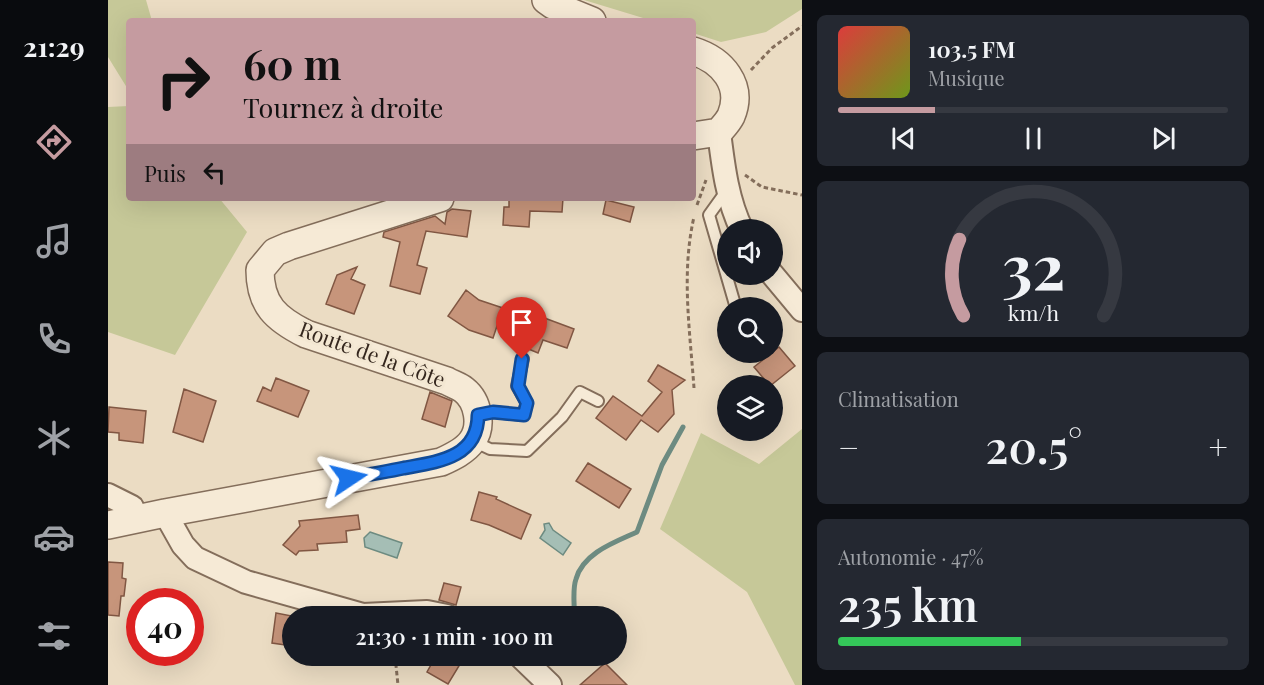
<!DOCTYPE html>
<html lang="fr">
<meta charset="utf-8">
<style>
:root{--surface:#171b24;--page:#242831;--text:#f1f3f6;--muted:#9ea1a6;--line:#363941;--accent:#c59ba0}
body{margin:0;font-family:"Playfair Display",serif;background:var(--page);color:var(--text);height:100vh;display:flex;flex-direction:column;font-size:22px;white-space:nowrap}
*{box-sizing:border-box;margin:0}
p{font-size:20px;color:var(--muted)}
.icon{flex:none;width:33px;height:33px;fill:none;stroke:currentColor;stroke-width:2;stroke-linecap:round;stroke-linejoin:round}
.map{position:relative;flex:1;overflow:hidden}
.details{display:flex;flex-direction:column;gap:15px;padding:15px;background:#0d0f14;width:462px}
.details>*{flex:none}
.guide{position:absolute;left:18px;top:18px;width:570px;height:183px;border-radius:6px;box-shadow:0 6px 24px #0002;background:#c59ba0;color:#111;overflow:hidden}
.fabs{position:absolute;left:609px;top:219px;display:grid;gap:12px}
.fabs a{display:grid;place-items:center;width:66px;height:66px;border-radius:50%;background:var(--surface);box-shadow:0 6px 24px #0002;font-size:30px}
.speed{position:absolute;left:18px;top:588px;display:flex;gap:12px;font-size:30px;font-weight:700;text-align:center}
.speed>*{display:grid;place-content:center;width:78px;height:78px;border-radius:50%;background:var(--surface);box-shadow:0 6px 24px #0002;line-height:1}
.speed .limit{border:9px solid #d22;background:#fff;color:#111}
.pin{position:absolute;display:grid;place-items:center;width:51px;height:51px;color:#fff;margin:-62px -26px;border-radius:50% 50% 50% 0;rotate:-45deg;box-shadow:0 0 6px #0007}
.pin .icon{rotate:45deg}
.me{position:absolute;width:66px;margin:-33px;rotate:80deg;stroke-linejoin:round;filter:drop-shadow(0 0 4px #0008)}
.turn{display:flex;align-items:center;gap:21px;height:126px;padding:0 18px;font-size:27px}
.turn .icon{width:78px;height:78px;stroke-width:2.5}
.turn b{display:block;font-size:42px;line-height:51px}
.then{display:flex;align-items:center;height:57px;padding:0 18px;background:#0003;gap:12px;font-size:22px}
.big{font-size:45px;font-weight:600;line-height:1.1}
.details .card{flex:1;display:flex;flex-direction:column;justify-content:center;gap:9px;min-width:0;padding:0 21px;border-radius:9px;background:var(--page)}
.details .dial{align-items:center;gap:0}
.dial svg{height:156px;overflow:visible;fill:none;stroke:var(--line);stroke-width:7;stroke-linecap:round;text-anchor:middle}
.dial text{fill:var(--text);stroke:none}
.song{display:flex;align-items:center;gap:18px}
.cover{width:72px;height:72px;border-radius:9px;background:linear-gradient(135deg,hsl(0 70% 55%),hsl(80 70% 35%))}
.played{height:6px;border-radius:3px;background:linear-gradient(90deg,var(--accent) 25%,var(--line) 25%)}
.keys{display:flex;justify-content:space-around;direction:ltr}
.heat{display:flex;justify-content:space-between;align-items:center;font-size:33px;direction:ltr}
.charge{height:9px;border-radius:4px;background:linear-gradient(90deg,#34c759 47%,var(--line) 0)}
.trip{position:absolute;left:174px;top:606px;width:345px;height:60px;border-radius:30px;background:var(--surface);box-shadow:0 6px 24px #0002;font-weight:600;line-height:60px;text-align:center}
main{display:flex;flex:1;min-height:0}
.menu{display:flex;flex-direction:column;width:108px;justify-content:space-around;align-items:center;background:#090b0e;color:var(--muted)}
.menu .icon{width:42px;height:42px}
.menu .selected{color:var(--accent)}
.menu b{font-size:27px;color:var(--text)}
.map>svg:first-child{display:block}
.green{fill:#c6c898}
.water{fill:#a5beb5;stroke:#6d8b81;stroke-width:1.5}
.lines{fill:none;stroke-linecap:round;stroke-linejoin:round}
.stream{stroke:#6d8b81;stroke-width:5}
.building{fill:#c7957b;stroke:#815743;stroke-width:1.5}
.service-casing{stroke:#846e5b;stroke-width:14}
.minor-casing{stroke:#846e5b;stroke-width:26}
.tertiary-casing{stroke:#846e5b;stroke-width:30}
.path{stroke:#846e5b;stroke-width:3;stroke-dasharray:4.5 3;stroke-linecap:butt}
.service{stroke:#f6ead6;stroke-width:10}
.minor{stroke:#f6ead6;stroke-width:22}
.tertiary{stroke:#f6ead6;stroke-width:27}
.route-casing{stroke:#114b97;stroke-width:15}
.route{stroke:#1a73e8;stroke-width:10}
.labels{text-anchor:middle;stroke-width:6;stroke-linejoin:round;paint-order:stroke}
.street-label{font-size:21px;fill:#35271e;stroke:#f3e7d2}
</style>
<main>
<nav class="menu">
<b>21:29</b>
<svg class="icon selected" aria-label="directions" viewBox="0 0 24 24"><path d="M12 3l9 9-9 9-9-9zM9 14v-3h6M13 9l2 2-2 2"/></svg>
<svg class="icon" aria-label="music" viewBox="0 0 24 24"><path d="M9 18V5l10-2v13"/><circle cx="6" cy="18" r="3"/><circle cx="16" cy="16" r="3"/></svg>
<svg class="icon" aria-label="phone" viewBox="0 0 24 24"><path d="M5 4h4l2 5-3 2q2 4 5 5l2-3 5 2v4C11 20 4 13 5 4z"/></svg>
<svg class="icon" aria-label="climate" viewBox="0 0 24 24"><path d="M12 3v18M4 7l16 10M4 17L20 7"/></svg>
<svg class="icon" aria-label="car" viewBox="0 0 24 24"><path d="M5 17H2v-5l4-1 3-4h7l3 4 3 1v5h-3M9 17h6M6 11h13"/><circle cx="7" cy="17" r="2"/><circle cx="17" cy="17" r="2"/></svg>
<svg class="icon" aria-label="filters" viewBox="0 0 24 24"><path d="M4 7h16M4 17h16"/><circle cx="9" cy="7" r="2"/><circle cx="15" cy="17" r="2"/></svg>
</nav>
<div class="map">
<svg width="694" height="685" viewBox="0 0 694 685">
<rect width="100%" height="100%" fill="#ebdcc3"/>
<path class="green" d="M 0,0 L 38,0 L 44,21 L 21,21 L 21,91 L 0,57 Z
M 476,0 L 694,0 L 694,9 L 658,32 L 613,42 L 585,33 L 585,21 L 545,21 Z
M 21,106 L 21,198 L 111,198 L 139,232 L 67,355 L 0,332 L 0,107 Z
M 694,429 L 694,685 L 687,685 L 639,592 L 552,529 L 593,433 L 651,464 Z"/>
<path class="water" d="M 441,523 L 445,530 L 463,543 L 455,555 L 432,538 L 437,530 L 436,524 Z
M 262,532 L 294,543 L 289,558 L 257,547 L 256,538 Z"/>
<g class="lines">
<path class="stream" d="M 466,616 C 467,605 464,590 468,579 C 475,553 507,542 529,532 L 554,465 L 575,427
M 433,671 L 445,656"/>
</g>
<path class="building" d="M 401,198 L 455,198 L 454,212 L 422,211 L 421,227 L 395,225 L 396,207 L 401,207 Z
M 498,200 L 526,207 L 522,222 L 495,214 Z
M 344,209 L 363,211 L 359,237 L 318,231 L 309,265 L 319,268 L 312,294 L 282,286 L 292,242 L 275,237 L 276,232 L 327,216 L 337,224 L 339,212 Z
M 249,267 L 243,279 L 257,285 L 246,314 L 218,304 L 229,275 Z
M 358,290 L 371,300 L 395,308 L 385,338 L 361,330 L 340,316 Z
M 423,313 L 466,329 L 459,348 L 435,340 L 430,353 L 411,345 Z
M 671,347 L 687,366 L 662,386 L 646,367 Z
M 550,365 L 577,380 L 564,390 L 566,414 L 550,432 L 533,420 L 518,440 L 488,418 L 505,396 L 534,416 L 554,392 L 540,381 Z
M 168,378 L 201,391 L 190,417 L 149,401 L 155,387 L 163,391 Z
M 76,389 L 108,401 L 95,442 L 65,432 Z
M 322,392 L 344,401 L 337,427 L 314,419 Z
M 1,407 L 38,411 L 35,443 L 11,440 L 11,433 L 0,432 Z
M 480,463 L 523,489 L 511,508 L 468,481 Z
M 371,492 L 389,497 L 388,499 L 423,515 L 413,539 L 381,525 L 363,520 Z
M 250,515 L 252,529 L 238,531 L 239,542 L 209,544 L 210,550 L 191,551 L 188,555 L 175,545 L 192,526 L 191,521 Z
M 0,562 L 15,563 L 14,578 L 18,579 L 16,596 L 13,596 L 11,616 L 0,615 Z
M 336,583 L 353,587 L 348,605 L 331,600 Z
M 168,613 L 184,616 L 184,646 L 164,643 Z
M 328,656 L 357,656 L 340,684 L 319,672 Z
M 497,663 L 519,685 L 472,685 Z"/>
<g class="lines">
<g class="service-casing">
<path id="service" d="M 619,190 L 601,215 L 628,308
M 371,415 L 385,412 L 415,415 L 419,403 L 409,386 L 415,359
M 365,441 L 382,449 L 419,451 L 454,417 L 472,392 L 490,401"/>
</g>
<g class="minor-casing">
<path id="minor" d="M 611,132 C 615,164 619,200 634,230
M 664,274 L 694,310
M 0,495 L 24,507 L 29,519
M 57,513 L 75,545 L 87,558 L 138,582 L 255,615 L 319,612 L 339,616
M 412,656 L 442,685"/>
</g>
<g class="tertiary-casing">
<path id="tertiary" d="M 438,0 L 445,5 L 484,21
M 585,51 C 614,60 636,85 623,116 C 620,122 615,127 611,132 L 585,136
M 0,525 L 57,513 L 333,462 C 344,457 357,451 364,441 C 375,426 370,401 356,390 C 351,386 344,384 339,381 L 198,334 C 168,319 152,305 152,270 L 167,252 L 181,246 L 332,198"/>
</g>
<path class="path" d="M 643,70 L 664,48 L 694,26
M 637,175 L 654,187 L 694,195
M 589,205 L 598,180
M 586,388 C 582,331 573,273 586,217
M 287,656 L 290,685"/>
<use href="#service" class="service"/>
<use href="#minor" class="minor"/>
<use href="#tertiary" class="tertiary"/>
</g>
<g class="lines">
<g class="route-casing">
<path id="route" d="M 241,478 C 259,475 277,472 296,468 C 329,462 370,458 370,415 L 385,412 L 416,415 L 419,403 L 410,386 L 414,359"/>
</g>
<use href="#route" class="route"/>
</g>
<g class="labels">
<g class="street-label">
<text transform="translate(264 355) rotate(20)" y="7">Route de la Côte</text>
</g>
</g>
</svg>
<div class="fabs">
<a><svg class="icon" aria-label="sound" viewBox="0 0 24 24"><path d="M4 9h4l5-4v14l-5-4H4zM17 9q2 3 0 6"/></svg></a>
<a><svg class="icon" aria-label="search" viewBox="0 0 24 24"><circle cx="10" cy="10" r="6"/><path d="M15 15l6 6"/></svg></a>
<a><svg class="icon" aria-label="layers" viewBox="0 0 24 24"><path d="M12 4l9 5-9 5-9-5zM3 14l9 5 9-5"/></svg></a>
</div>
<div class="speed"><div class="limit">40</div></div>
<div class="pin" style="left:414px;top:359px;background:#d93025"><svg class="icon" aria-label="arrive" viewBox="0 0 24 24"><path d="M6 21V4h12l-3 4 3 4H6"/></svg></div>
<svg class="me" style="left:241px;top:478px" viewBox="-20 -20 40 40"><path d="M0-17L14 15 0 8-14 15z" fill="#1a73e8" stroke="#fff" stroke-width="4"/></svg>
<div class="trip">21:30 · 1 min · 100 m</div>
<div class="guide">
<div class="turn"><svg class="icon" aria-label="right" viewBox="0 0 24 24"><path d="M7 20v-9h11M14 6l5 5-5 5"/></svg><div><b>60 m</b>Tournez à droite</div></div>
<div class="then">Puis<svg class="icon" aria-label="left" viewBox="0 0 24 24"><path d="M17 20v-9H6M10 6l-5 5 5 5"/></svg></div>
</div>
</div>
<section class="details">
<div class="card">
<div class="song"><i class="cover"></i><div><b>103.5 FM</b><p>Musique</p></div></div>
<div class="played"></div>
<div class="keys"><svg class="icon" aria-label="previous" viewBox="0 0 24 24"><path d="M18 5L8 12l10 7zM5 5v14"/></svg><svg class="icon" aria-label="pause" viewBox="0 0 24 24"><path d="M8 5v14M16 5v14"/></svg><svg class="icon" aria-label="next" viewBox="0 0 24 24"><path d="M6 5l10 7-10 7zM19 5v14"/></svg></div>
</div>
<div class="card dial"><svg viewBox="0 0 100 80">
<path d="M14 69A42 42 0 1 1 86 69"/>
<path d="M14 69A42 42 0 0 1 12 30" stroke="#c59ba0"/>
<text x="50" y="56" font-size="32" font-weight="700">32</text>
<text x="50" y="72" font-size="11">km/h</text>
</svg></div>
<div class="card"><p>Climatisation</p>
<div class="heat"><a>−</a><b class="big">20.5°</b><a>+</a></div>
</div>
<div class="card"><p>Autonomie · 47%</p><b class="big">235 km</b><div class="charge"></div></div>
</section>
</main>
